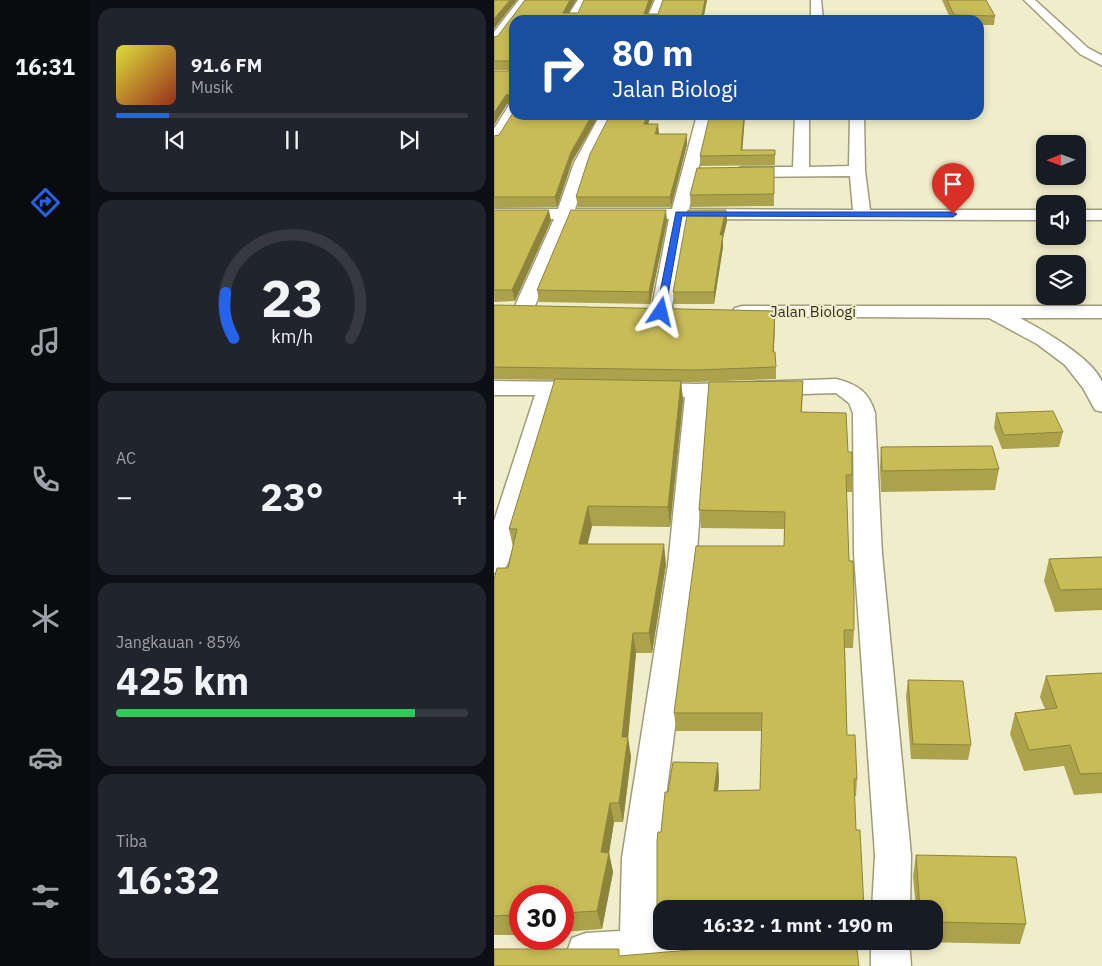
<!DOCTYPE html>
<html lang="id">
<meta charset="utf-8">
<style>
:root{--surface:#171b24;--page:#20242c;--text:#f1f3f6;--muted:#9ea1a6;--line:#363941;--accent:#2563eb}
body{margin:0;font-family:"IBM Plex Sans",sans-serif;background:var(--page);color:var(--text);height:100vh;display:flex;flex-direction:column;font-size:19px;white-space:nowrap}
*{box-sizing:border-box;margin:0}
p{font-size:16px;color:var(--muted)}
.icon{flex:none;width:28px;height:28px;fill:none;stroke:currentColor;stroke-width:2;stroke-linecap:round;stroke-linejoin:round}
.map{position:relative;flex:1;overflow:hidden}
.details{display:flex;flex-direction:column;gap:8px;padding:8px;background:#0d0f14;width:404px}
.details>*{flex:none}
.top-card{position:absolute;left:15px;top:15px;width:475px;height:105px;border-radius:15px;box-shadow:0 2px 8px #0003;background:#1a4fa0;color:#fff;overflow:hidden}
.needle{width:32px;rotate:269deg}
.fabs{position:absolute;left:542px;top:135px;display:grid;gap:10px}
.fabs a{display:grid;place-items:center;width:50px;height:50px;border-radius:10px;background:var(--surface);box-shadow:0 2px 8px #0003;font-size:25px}
.speed{position:absolute;left:15px;top:885px;display:flex;gap:10px;font-size:25px;font-weight:700;text-align:center}
.speed>*{display:grid;place-content:center;width:65px;height:65px;border-radius:50%;background:var(--surface);box-shadow:0 2px 8px #0003;line-height:1}
.speed .limit{border:8px solid #d22;background:#fff;color:#111}
.pin{position:absolute;display:grid;place-items:center;width:42px;height:42px;color:#fff;margin:-51px -21px;border-radius:50% 50% 50% 0;rotate:-45deg;box-shadow:0 0 5px #0007}
.pin .icon{rotate:45deg}
.me{position:absolute;width:55px;margin:-28px;rotate:10deg;stroke-linejoin:round;filter:drop-shadow(0 0 4px #0008)}
.turn{display:flex;align-items:center;gap:18px;height:105px;padding:0 20px;font-size:22px}
.turn .icon{width:65px;height:65px;stroke-width:2.5}
.turn b{display:block;font-size:35px;line-height:42px}
.big{font-size:38px;font-weight:700;line-height:1.1}
.details .card{flex:1;display:flex;flex-direction:column;justify-content:center;gap:8px;min-width:0;padding:0 18px;border-radius:15px;background:var(--page)}
.details .dial{align-items:center;gap:0}
.dial svg{height:130px;overflow:visible;fill:none;stroke:var(--line);stroke-width:7;stroke-linecap:round;text-anchor:middle}
.dial text{fill:var(--text);stroke:none}
.song{display:flex;align-items:center;gap:15px}
.cover{width:60px;height:60px;border-radius:8px;background:linear-gradient(135deg,hsl(60 70% 55%),hsl(10 70% 35%))}
.played{height:5px;border-radius:2px;background:linear-gradient(90deg,var(--accent) 15%,var(--line) 15%)}
.keys{display:flex;justify-content:space-around;direction:ltr}
.heat{display:flex;justify-content:space-between;align-items:center;font-size:28px;direction:ltr}
.charge{height:8px;border-radius:4px;background:linear-gradient(90deg,#34c759 85%,var(--line) 0)}
.trip{position:absolute;left:159px;top:900px;width:290px;height:50px;border-radius:15px;background:var(--surface);box-shadow:0 2px 8px #0003;font-weight:700;line-height:50px;text-align:center}
main{display:flex;flex:1;min-height:0}
.tabs{display:flex;flex-direction:column;width:90px;justify-content:space-around;align-items:center;background:#090b0e;color:var(--muted)}
.tabs .icon{width:35px;height:35px}
.tabs .active{color:var(--accent)}
.tabs b{font-size:22px;color:var(--text)}
.map>svg:first-child{display:block}
.lines{fill:none;stroke-linecap:round;stroke-linejoin:round}
.minor-casing{stroke:#9f9c7b;stroke-width:3}
.minor{fill:#fff;fill-rule:evenodd}
.wall{fill:#aca24b}
.shaded-wall{fill:#8c843d}
.building{fill:#c8bc57;stroke:#8c843d}
.route{fill:#2563eb;stroke:#184099}
.labels{text-anchor:middle;stroke-width:4;stroke-linejoin:round;paint-order:stroke}
.far-street-label{font-size:15px;fill:#333224;stroke:#f0edca}
</style>
<main>
<nav class="tabs">
<b>16:31</b>
<svg class="icon active" aria-label="directions" viewBox="0 0 24 24"><path d="M12 3l9 9-9 9-9-9zM9 14v-3h6M13 9l2 2-2 2"/></svg>
<svg class="icon" aria-label="music" viewBox="0 0 24 24"><path d="M9 18V5l10-2v13"/><circle cx="6" cy="18" r="3"/><circle cx="16" cy="16" r="3"/></svg>
<svg class="icon" aria-label="phone" viewBox="0 0 24 24"><path d="M5 4h4l2 5-3 2q2 4 5 5l2-3 5 2v4C11 20 4 13 5 4z"/></svg>
<svg class="icon" aria-label="climate" viewBox="0 0 24 24"><path d="M12 3v18M4 7l16 10M4 17L20 7"/></svg>
<svg class="icon" aria-label="car" viewBox="0 0 24 24"><path d="M5 17H2v-5l4-1 3-4h7l3 4 3 1v5h-3M9 17h6M6 11h13"/><circle cx="7" cy="17" r="2"/><circle cx="17" cy="17" r="2"/></svg>
<svg class="icon" aria-label="filters" viewBox="0 0 24 24"><path d="M4 7h16M4 17h16"/><circle cx="9" cy="7" r="2"/><circle cx="15" cy="17" r="2"/></svg>
</nav>
<section class="details">
<div class="card">
<div class="song"><i class="cover"></i><div><b>91.6 FM</b><p>Musik</p></div></div>
<div class="played"></div>
<div class="keys"><svg class="icon" aria-label="previous" viewBox="0 0 24 24"><path d="M18 5L8 12l10 7zM5 5v14"/></svg><svg class="icon" aria-label="pause" viewBox="0 0 24 24"><path d="M8 5v14M16 5v14"/></svg><svg class="icon" aria-label="next" viewBox="0 0 24 24"><path d="M6 5l10 7-10 7zM19 5v14"/></svg></div>
</div>
<div class="card dial"><svg viewBox="0 0 100 80">
<path d="M14 69A42 42 0 1 1 86 69"/>
<path d="M14 69A42 42 0 0 1 9 41" stroke="#2563eb"/>
<text x="50" y="56" font-size="32" font-weight="700">23</text>
<text x="50" y="72" font-size="11">km/h</text>
</svg></div>
<div class="card"><p>AC</p>
<div class="heat"><a>−</a><b class="big">23°</b><a>+</a></div>
</div>
<div class="card"><p>Jangkauan · 85%</p><b class="big">425 km</b><div class="charge"></div></div>
<div class="card"><p>Tiba</p><b class="big">16:32</b></div>
</section>
<div class="map">
<svg width="609" height="966" viewBox="0 0 609 966">
<rect width="100%" height="100%" fill="#f0edca"/>
<g class="lines">
<g class="minor-casing">
<path id="minor" d="M 25,0 L 36,0 L 4,43 L 0,44 L 0,32 Z
M 84,0 L 94,0 L 83,20 L 71,20 Z
M 161,0 L 171,0 L 164,20 L 152,20 Z
M 317,0 L 327,0 L 329,20 L 317,20 Z
M 530,0 L 541,0 L 594,48 L 609,56 L 609,66 L 586,54 Z
M 20,104 L 20,115 L 23,115 L 5,144 L 0,145 L 0,129 L 15,105 Z
M 106,115 L 120,115 L 96,163 L 81,209 L 178,209 L 203,115 L 217,115 L 195,209 L 359,210 L 356,176 L 247,177 L 239,172 L 247,167 L 299,167 L 301,115 L 315,115 L 315,167 L 355,166 L 356,115 L 370,115 L 371,171 L 376,210 L 551,210 L 551,220 L 193,219 L 177,312 L 174,316 L 167,318 L 160,316 L 157,312 L 175,219 L 77,219 L 40,308 L 37,312 L 23,312 L 20,308 L 60,219 L 0,219 L 0,209 L 64,209 L 80,163 Z
M 584,210 L 609,210 L 609,220 L 584,220 Z
M 248,306 L 609,306 L 609,318 L 526,318 C 547,329 603,360 609,385 C 609,393 609,403 609,412 L 601,410 L 589,388 L 571,365 L 543,344 L 495,318 L 241,316 L 238,312 L 241,308 Z
M 342,379 C 363,384 375,392 381,413 L 388,554 L 417,855 L 416,909 L 378,909 L 381,855 L 360,554 L 359,413 L 355,403 L 342,393 L 214,397 L 202,565 L 164,858 L 164,928 L 168,928 L 168,941 L 298,941 L 293,955 L 279,960 L 182,966 L 78,966 L 73,952 L 78,938 L 92,933 L 126,931 L 128,858 L 174,565 L 191,397 L 146,395 L 143,390 L 146,385 L 154,383 L 203,384 Z
M 0,381 L 91,382 L 99,384 L 102,389 L 99,394 L 63,395 L 14,563 L 10,570 L 0,573 L 0,521 L 41,395 L 0,395 Z
M 377,941 L 415,941 L 417,966 L 377,966 Z"/>
</g>
<use href="#minor" class="minor"/>
</g>
<path class="wall" d="M 31,0 L 82,0 L 74,13 L 84,13 L 159,0 L 154,14 L 164,14 L 169,0 L 213,0 L 209,20 L 20,20 L 20,103 L 13,104 L 0,125 L 0,71 L 20,71 L 20,70 L 0,70 L 0,37 L 4,36 Z
M 448,0 L 492,0 L 501,16 L 500,25 L 485,25 L 485,20 L 457,20 Z
M 157,115 L 154,124 L 164,134 L 193,144 L 177,207 L 84,207 L 82,197 Z
M 218,115 L 251,115 L 248,150 L 281,150 L 281,165 L 206,166 L 206,156 Z
M 0,136 L 78,162 L 63,207 L 0,208 Z
M 280,179 L 280,206 L 197,207 L 196,195 Z
M 0,210 L 57,221 L 21,301 L 0,302 Z
M 232,210 L 233,221 L 229,238 L 229,247 L 220,304 L 180,304 L 179,292 Z
M 173,221 L 156,304 L 45,302 L 43,290 Z
M 0,305 L 281,311 L 280,352 L 282,367 L 282,379 L 203,382 L 187,382 L 189,400 L 176,527 L 98,526 L 93,544 L 172,564 L 158,653 L 142,653 L 134,738 L 137,757 L 129,822 L 120,822 L 115,853 L 119,872 L 108,929 L 69,932 L 69,896 L 26,896 L 26,935 L 0,935 L 0,579 L 14,568 L 19,547 L 15,529 L 61,380 L 0,379 Z
M 309,381 L 308,412 L 354,452 L 358,475 L 358,492 L 352,492 L 355,561 L 360,630 L 359,648 L 351,648 L 353,735 L 363,779 L 362,796 L 361,796 L 168,909 L 168,926 L 166,926 L 163,910 L 167,832 L 174,792 L 224,763 L 225,780 L 224,791 L 266,790 L 268,731 L 182,731 L 180,713 L 290,546 L 290,529 L 207,528 L 205,510 Z
M 502,413 L 569,432 L 565,447 L 508,449 L 500,428 Z
M 387,447 L 505,469 L 501,490 L 387,492 L 386,468 Z
M 609,557 L 609,610 L 561,612 L 550,581 L 555,559 Z
M 609,673 L 609,793 L 580,795 L 570,766 L 530,771 L 516,734 L 521,713 L 551,709 L 546,697 L 552,676 Z
M 414,680 L 477,745 L 474,760 L 417,759 L 412,696 Z
M 422,855 L 532,924 L 526,944 L 424,942 L 424,941 L 440,941 L 440,909 L 422,909 L 419,876 Z"/>
<path class="shaded-wall" d="M 16,0 L 23,0 L 0,29 L 0,19 Z
M 76,0 L 82,0 L 71,20 L 69,13 Z
M 155,0 L 159,0 L 151,20 L 150,14 Z
M 211,0 L 213,0 L 209,20 L 207,20 Z
M 20,93 L 20,103 L 13,104 L 0,125 L 0,113 L 12,95 Z
M 98,115 L 105,115 L 78,162 L 63,207 L 61,197 L 77,152 Z
M 153,115 L 157,115 L 151,133 L 150,124 Z
M 250,115 L 251,115 L 248,156 L 247,150 Z
M 164,124 L 165,133 L 162,143 L 161,134 Z
M 193,134 L 193,144 L 177,207 L 176,197 Z
M 55,210 L 57,221 L 21,301 L 18,290 Z
M 172,210 L 173,221 L 156,304 L 155,292 Z
M 232,210 L 233,221 L 229,238 L 229,247 L 220,304 L 220,292 L 226,235 Z
M 281,311 L 281,323 L 279,364 L 279,352 Z
M 187,381 L 189,400 L 176,527 L 174,507 Z
M 94,506 L 98,526 L 89,564 L 85,544 Z
M 170,544 L 172,564 L 158,653 L 155,633 Z
M 139,633 L 142,653 L 134,738 L 137,757 L 129,822 L 125,803 L 128,737 Z
M 224,763 L 225,780 L 222,808 L 220,791 Z
M 116,803 L 120,822 L 115,853 L 119,872 L 108,929 L 103,911 L 107,852 Z"/>
<path class="building" d="M 0,0 L 16,0 L 0,19 Z
M 31,0 L 76,0 L 69,13 L 84,13 L 90,0 L 155,0 L 150,14 L 164,14 L 169,0 L 211,0 L 207,20 L 20,20 L 20,101 L 20,93 L 12,95 L 0,113 L 0,71 L 20,71 L 20,61 L 0,61 L 0,37 L 4,36 Z
M 453,0 L 492,0 L 501,16 L 460,15 Z
M 20,111 L 20,115 L 98,115 L 77,152 L 61,197 L 0,197 L 0,136 L 5,135 Z
M 116,115 L 153,115 L 150,124 L 164,124 L 161,134 L 193,134 L 176,197 L 82,197 L 96,154 Z
M 218,115 L 250,115 L 247,150 L 281,150 L 281,155 L 206,156 L 215,118 L 218,118 Z
M 280,167 L 280,194 L 196,195 L 203,168 Z
M 0,210 L 55,210 L 18,290 L 0,290 Z
M 77,210 L 172,210 L 155,292 L 43,290 Z
M 194,210 L 232,210 L 226,235 L 229,235 L 220,292 L 179,292 Z
M 0,305 L 281,311 L 279,352 L 281,352 L 282,367 L 202,370 L 0,367 Z
M 61,379 L 187,381 L 174,507 L 94,506 L 85,544 L 170,544 L 155,633 L 139,633 L 128,737 L 134,737 L 125,803 L 116,803 L 107,852 L 115,853 L 103,911 L 69,913 L 69,896 L 26,896 L 26,918 L 21,918 L 19,915 L 0,916 L 0,579 L 3,568 L 14,568 L 23,529 L 15,529 Z
M 309,381 L 307,412 L 352,413 L 354,452 L 358,452 L 358,475 L 352,475 L 355,561 L 359,561 L 360,594 L 360,630 L 350,630 L 353,735 L 361,735 L 363,779 L 360,779 L 362,830 L 366,830 L 370,909 L 168,909 L 168,910 L 163,910 L 163,841 L 164,832 L 167,832 L 171,792 L 174,792 L 179,762 L 224,763 L 220,791 L 266,790 L 268,713 L 180,713 L 202,546 L 290,546 L 291,512 L 205,510 L 215,382 Z
M 559,411 L 569,432 L 510,435 L 502,413 Z
M 498,446 L 505,469 L 388,471 L 387,447 Z
M 609,557 L 609,589 L 566,590 L 555,559 Z
M 609,673 L 609,773 L 586,774 L 576,745 L 535,750 L 521,713 L 563,708 L 552,676 Z
M 414,680 L 469,681 L 477,745 L 419,744 Z
M 422,855 L 522,857 L 532,924 L 440,922 L 440,909 L 426,909 Z
M 285,941 L 362,941 L 365,966 L 0,966 L 0,949 L 125,949 L 125,956 L 278,943 Z"/>
<path class="route" d="M 182,212 L 459,212 L 463,214 L 459,217 L 188,216 L 171,312 L 167,315 L 162,312 Z"/>
<g class="labels">
<g class="far-street-label">
<text x="319" y="317">Jalan Biologi</text>
</g>
</g>
</svg>
<div class="fabs">
<a><svg class="needle" viewBox="-14 -14 28 28"><path d="M0-13l5 13h-10z" fill="#e53935"/><path d="M0 13l5-13h-10z" fill="#9ea1a6"/></svg></a>
<a><svg class="icon" aria-label="sound" viewBox="0 0 24 24"><path d="M4 9h4l5-4v14l-5-4H4zM17 9q2 3 0 6"/></svg></a>
<a><svg class="icon" aria-label="layers" viewBox="0 0 24 24"><path d="M12 4l9 5-9 5-9-5zM3 14l9 5 9-5"/></svg></a>
</div>
<div class="speed"><div class="limit">30</div></div>
<div class="pin" style="left:459px;top:214px;background:#d93025"><svg class="icon" aria-label="arrive" viewBox="0 0 24 24"><path d="M6 21V4h12l-3 4 3 4H6"/></svg></div>
<svg class="me" style="left:167px;top:312px" viewBox="-20 -20 40 40"><path d="M0-17L14 15 0 8-14 15z" fill="#2563eb" stroke="#fff" stroke-width="4"/></svg>
<div class="trip">16:32 · 1 mnt · 190 m</div>
<div class="top-card">
<div class="turn"><svg class="icon" aria-label="right" viewBox="0 0 24 24"><path d="M7 20v-9h11M14 6l5 5-5 5"/></svg><div><b>80 m</b>Jalan Biologi</div></div>
</div>
</div>
</main>
